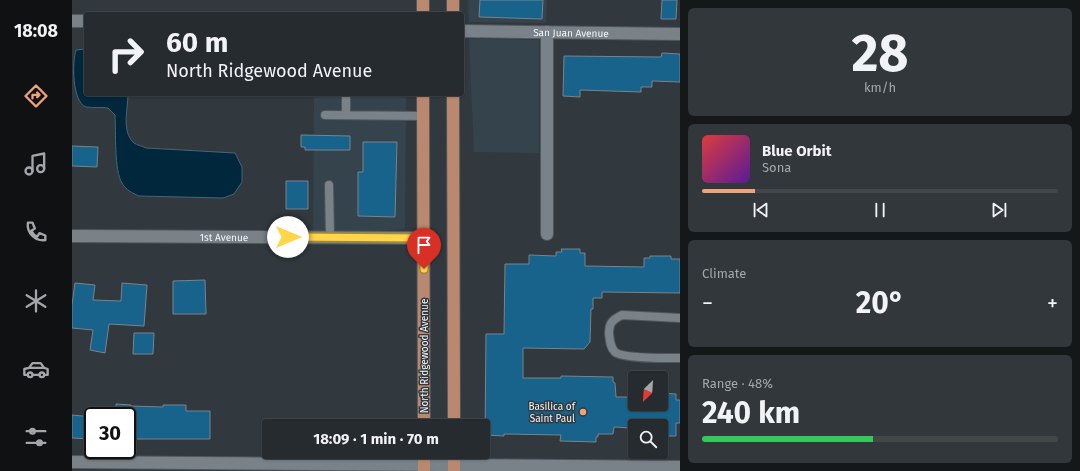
<!DOCTYPE html>
<meta charset="utf-8">
<style>
:root{--surface:#252b2e;--page:#31373a;--text:#f1f3f6;--muted:#a3a7aa;--line:#42474a;--accent:#f1a27b}
body{margin:0;font-family:"Fira Sans",sans-serif;background:var(--page);color:var(--text);height:100vh;display:flex;flex-direction:column;font-size:15px;white-space:nowrap}
*{box-sizing:border-box;margin:0}
p{font-size:13px;color:var(--muted)}
.icon{flex:none;width:22px;height:22px;fill:none;stroke:currentColor;stroke-width:2;stroke-linecap:round;stroke-linejoin:round}
.map{position:relative;flex:1;overflow:hidden}
.side{display:flex;flex-direction:column;gap:8px;padding:8px;background:#141819;width:400px}
.side>*{flex:none}
.hud{position:absolute;left:12px;top:12px;width:380px;height:84px;border-radius:4px;box-shadow:0 1px 3px #0004,0 0 0 1px var(--line);background:#252b2e;color:var(--text);overflow:hidden}
.needle{width:26px;rotate:205deg}
.fabs{position:absolute;left:556px;top:371px;display:grid;gap:8px}
.fabs a{display:grid;place-items:center;width:40px;height:40px;border-radius:4px;background:var(--surface);box-shadow:0 1px 3px #0004,0 0 0 1px var(--line);font-size:20px}
.speed{position:absolute;left:12px;top:407px;display:flex;gap:8px;font-size:20px;font-weight:700;text-align:center}
.speed>*{display:grid;place-content:center;width:52px;height:52px;border-radius:50%;background:var(--surface);box-shadow:0 1px 3px #0004,0 0 0 1px var(--line);line-height:1}
.speed .limit{border:2px solid #111;border-radius:6px;background:#fff;color:#111}
.pin{position:absolute;display:grid;place-items:center;width:34px;height:34px;color:#fff;margin:-41px -17px;border-radius:50% 50% 50% 0;rotate:-45deg;box-shadow:0 0 4px #0007}
.pin .icon{rotate:45deg}
.me{position:absolute;width:44px;margin:-22px;rotate:90deg;stroke-linejoin:round;filter:drop-shadow(0 0 3px #0008)}
.turn{display:flex;align-items:center;gap:14px;height:84px;padding:0 16px;font-size:18px}
.turn .icon{width:52px;height:52px;stroke-width:2.5}
.turn b{display:block;font-size:28px;line-height:34px}
.big{font-size:30px;font-weight:700;line-height:1.1}
.side .tile{flex:1;display:flex;flex-direction:column;justify-content:center;gap:6px;min-width:0;padding:0 14px;border-radius:6px;background:var(--page)}
.side .dial{align-items:center;gap:0}
.dial b{font-size:52px;line-height:1}
.song{display:flex;align-items:center;gap:12px}
.cover{width:48px;height:48px;border-radius:6px;background:linear-gradient(135deg,hsl(0 70% 55%),hsl(270 70% 35%))}
.played{height:4px;border-radius:2px;background:linear-gradient(90deg,var(--accent) 15%,var(--line) 15%)}
.keys{display:flex;justify-content:space-around;direction:ltr}
.heat{display:flex;justify-content:space-between;align-items:center;font-size:22px;direction:ltr}
.charge{height:6px;border-radius:3px;background:linear-gradient(90deg,#34c759 48%,var(--line) 0)}
.trip{position:absolute;left:190px;top:419px;width:228px;height:40px;border-radius:4px;background:var(--surface);box-shadow:0 1px 3px #0004,0 0 0 1px var(--line);font-weight:700;line-height:40px;text-align:center}
main{display:flex;flex:1;min-height:0}
.tab-bar{display:flex;flex-direction:column;width:72px;justify-content:space-around;align-items:center;background:#0f1112;color:var(--muted)}
.tab-bar .icon{width:28px;height:28px}
.tab-bar .active{color:var(--accent)}
.tab-bar b{font-size:18px;color:var(--text)}
.map>svg:first-child{display:block}
.built{fill:#35434d}
.water{fill:#00273c;stroke:#486574}
.building{fill:#17638c;stroke:#7a838a}
.lines{fill:none;stroke-linecap:round;stroke-linejoin:round}
.lane-casing{stroke:#51575c;stroke-width:10}
.street-casing{stroke:#51575c;stroke-width:14}
.primary-casing{stroke:#51575c;stroke-width:14}
.lane{stroke:#798288;stroke-width:8}
.street{stroke:#798288;stroke-width:12}
.primary{stroke:#ba876f;stroke-width:12}
.route-casing{stroke:#a68a30;stroke-width:10}
.route{stroke:#ffd54a;stroke-width:7}
.poi-dot{fill:#f1a27b;stroke:#31393e;stroke-width:1.5}
.labels{text-anchor:middle;stroke-width:3;stroke-linejoin:round;paint-order:stroke}
.street-label{font-size:10px;fill:#f0f5f8;stroke:#31393e}
.poi-label{font-size:10px;fill:#f0f5f8;stroke:#31393e;text-anchor:end}
</style>
<main>
<nav class="tab-bar">
<b>18:08</b>
<svg class="icon active" aria-label="directions" viewBox="0 0 24 24"><path d="M12 3l9 9-9 9-9-9zM9 14v-3h6M13 9l2 2-2 2"/></svg>
<svg class="icon" aria-label="music" viewBox="0 0 24 24"><path d="M9 18V5l10-2v13"/><circle cx="6" cy="18" r="3"/><circle cx="16" cy="16" r="3"/></svg>
<svg class="icon" aria-label="phone" viewBox="0 0 24 24"><path d="M5 4h4l2 5-3 2q2 4 5 5l2-3 5 2v4C11 20 4 13 5 4z"/></svg>
<svg class="icon" aria-label="climate" viewBox="0 0 24 24"><path d="M12 3v18M4 7l16 10M4 17L20 7"/></svg>
<svg class="icon" aria-label="car" viewBox="0 0 24 24"><path d="M5 17H2v-5l4-1 3-4h7l3 4 3 1v5h-3M9 17h6M6 11h13"/><circle cx="7" cy="17" r="2"/><circle cx="17" cy="17" r="2"/></svg>
<svg class="icon" aria-label="filters" viewBox="0 0 24 24"><path d="M4 7h16M4 17h16"/><circle cx="9" cy="7" r="2"/><circle cx="15" cy="17" r="2"/></svg>
</nav>
<div class="map">
<svg width="608" height="471" viewBox="0 0 608 471">
<rect width="100%" height="100%" fill="#31393e"/>
<path class="built" d="M 396,0 L 475,0 L 474,23 L 397,22 Z
M 397,39 L 467,40 L 467,153 L 402,152 Z
M 242,94 L 334,94 L 333,229 L 241,235 Z"/>
<path class="water" d="M 14,49 L 14,94 L 56,94 C 56,109 49,131 62,143 C 65,145 70,146 74,148 L 163,153 L 170,167 L 170,182 L 162,194 L 151,198 L 67,196 C 60,193 54,190 50,183 C 42,171 44,131 43,115 L 36,108 C 30,107 21,108 14,107 C 0,102 0,62 4,50 Z"/>
<path class="building" d="M 408,0 L 471,0 L 470,19 L 407,17 Z
M 590,0 L 605,0 L 604,19 L 589,19 Z
M 590,53 L 608,54 L 608,82 L 580,81 L 580,87 L 569,87 L 569,92 L 508,90 L 508,97 L 491,96 L 492,56 L 589,57 Z
M 229,135 L 278,136 L 278,150 L 233,150 L 233,147 L 229,147 Z
M 291,142 L 325,142 L 323,217 L 286,216 L 286,172 L 291,172 Z
M 0,146 L 26,147 L 25,167 L 0,166 Z
M 214,181 L 236,181 L 236,209 L 214,209 Z
M 489,249 L 508,249 L 508,253 L 513,253 L 513,266 L 572,267 L 572,258 L 578,258 L 578,256 L 599,256 L 599,259 L 608,259 L 608,293 L 530,292 L 530,298 L 521,298 L 521,309 L 519,309 L 518,342 L 512,349 L 451,348 L 451,378 L 489,378 L 489,376 L 541,377 L 541,382 L 543,383 L 544,397 L 563,397 L 563,404 L 589,404 L 589,393 L 604,394 L 604,400 L 608,400 L 608,423 L 604,423 L 604,436 L 589,436 L 589,426 L 558,426 L 558,428 L 542,427 L 541,434 L 526,434 L 526,437 L 524,437 L 524,442 L 488,441 L 489,435 L 432,434 L 432,436 L 413,435 L 414,334 L 432,334 L 433,264 L 457,264 L 457,255 L 484,256 L 484,252 L 490,252 Z
M 133,280 L 134,314 L 101,314 L 101,281 Z
M 3,283 L 23,285 L 21,300 L 49,301 L 50,283 L 75,285 L 72,326 L 37,324 L 33,353 L 18,350 L 21,330 L 0,328 L 0,305 Z
M 62,333 L 82,333 L 81,354 L 61,354 Z
M 44,404 L 59,405 L 59,406 L 91,407 L 91,405 L 114,405 L 114,411 L 138,411 L 138,439 L 55,439 L 55,416 L 44,416 Z
M 0,415 L 21,417 L 21,439 L 0,438 Z"/>
<g class="lines">
<g class="lane-casing">
<path id="lane" d="M 274,94 L 274,115
M 253,115 L 351,116
M 257,185 L 258,237
M 608,318 L 550,315 C 540,320 537,323 537,334 C 538,341 538,347 543,352 C 551,359 596,358 608,358"/>
</g>
<g class="street-casing">
<g id="street">
<path d="M 0,21 L 14,21"/>
<path id="s1" d="M 390,31 L 608,34"/>
<path d="M 475,32 L 475,234"/>
<path id="s2" d="M 0,236 L 352,238"/>
<path d="M 0,462 L 608,467"/>
</g>
</g>
<g class="primary-casing">
<path id="primary" d="M 351,0 L 351,14
M 381,0 L 381,14
M 351,94 L 352,426
M 381,94 L 382,426
M 352,452 L 352,471
M 382,471 L 382,452"/>
</g>
<use href="#lane" class="lane"/>
<use href="#street" class="street"/>
<use href="#primary" class="primary"/>
</g>
<g class="lines">
<g class="route-casing">
<path id="route" d="M 216,237 L 352,238 L 352,269"/>
</g>
<use href="#route" class="route"/>
</g>
<circle class="poi-dot" cx="511" cy="412" r="4"/>
<g class="labels">
<g class="street-label">
<text dy="4" stroke="none"><textPath href="#s1" startOffset="109">San Juan Avenue</textPath></text>
<text dy="4" stroke="none"><textPath href="#s2" startOffset="152">1st Avenue</textPath></text>
<text transform="translate(352 356) rotate(-90)" y="4">North Ridgewood Avenue</text>
</g>
<g class="poi-label">
<text x="503" y="410">Basilica of<tspan x="503" dy="12">Saint Paul</tspan></text>
</g>
</g>
</svg>
<div class="fabs">
<a><svg class="needle" viewBox="-14 -14 28 28"><path d="M0-13l5 13h-10z" fill="#e53935"/><path d="M0 13l5-13h-10z" fill="#a3a7aa"/></svg></a>
<a><svg class="icon" aria-label="search" viewBox="0 0 24 24"><circle cx="10" cy="10" r="6"/><path d="M15 15l6 6"/></svg></a>
</div>
<div class="speed"><div class="limit">30</div></div>
<div class="pin" style="left:352px;top:269px;background:#d93025"><svg class="icon" aria-label="arrive" viewBox="0 0 24 24"><path d="M6 21V4h12l-3 4 3 4H6"/></svg></div>
<svg class="me" style="left:216px;top:237px" viewBox="-20 -20 40 40"><circle r="19" fill="#fff"/><path d="M0-13L10 11 0 6-10 11z" fill="#ffd54a"/></svg>
<div class="trip">18:09 · 1 min · 70 m</div>
<div class="hud">
<div class="turn"><svg class="icon" aria-label="right" viewBox="0 0 24 24"><path d="M7 20v-9h11M14 6l5 5-5 5"/></svg><div><b>60 m</b>North Ridgewood Avenue</div></div>
</div>
</div>
<section class="side">
<div class="tile dial"><b>28</b><p>km/h</p></div>
<div class="tile">
<div class="song"><i class="cover"></i><div><b>Blue Orbit</b><p>Sona</p></div></div>
<div class="played"></div>
<div class="keys"><svg class="icon" aria-label="previous" viewBox="0 0 24 24"><path d="M18 5L8 12l10 7zM5 5v14"/></svg><svg class="icon" aria-label="pause" viewBox="0 0 24 24"><path d="M8 5v14M16 5v14"/></svg><svg class="icon" aria-label="next" viewBox="0 0 24 24"><path d="M6 5l10 7-10 7zM19 5v14"/></svg></div>
</div>
<div class="tile"><p>Climate</p>
<div class="heat"><a>−</a><b class="big">20°</b><a>+</a></div>
</div>
<div class="tile"><p>Range · 48%</p><b class="big">240 km</b><div class="charge"></div></div>
</section>
</main>
